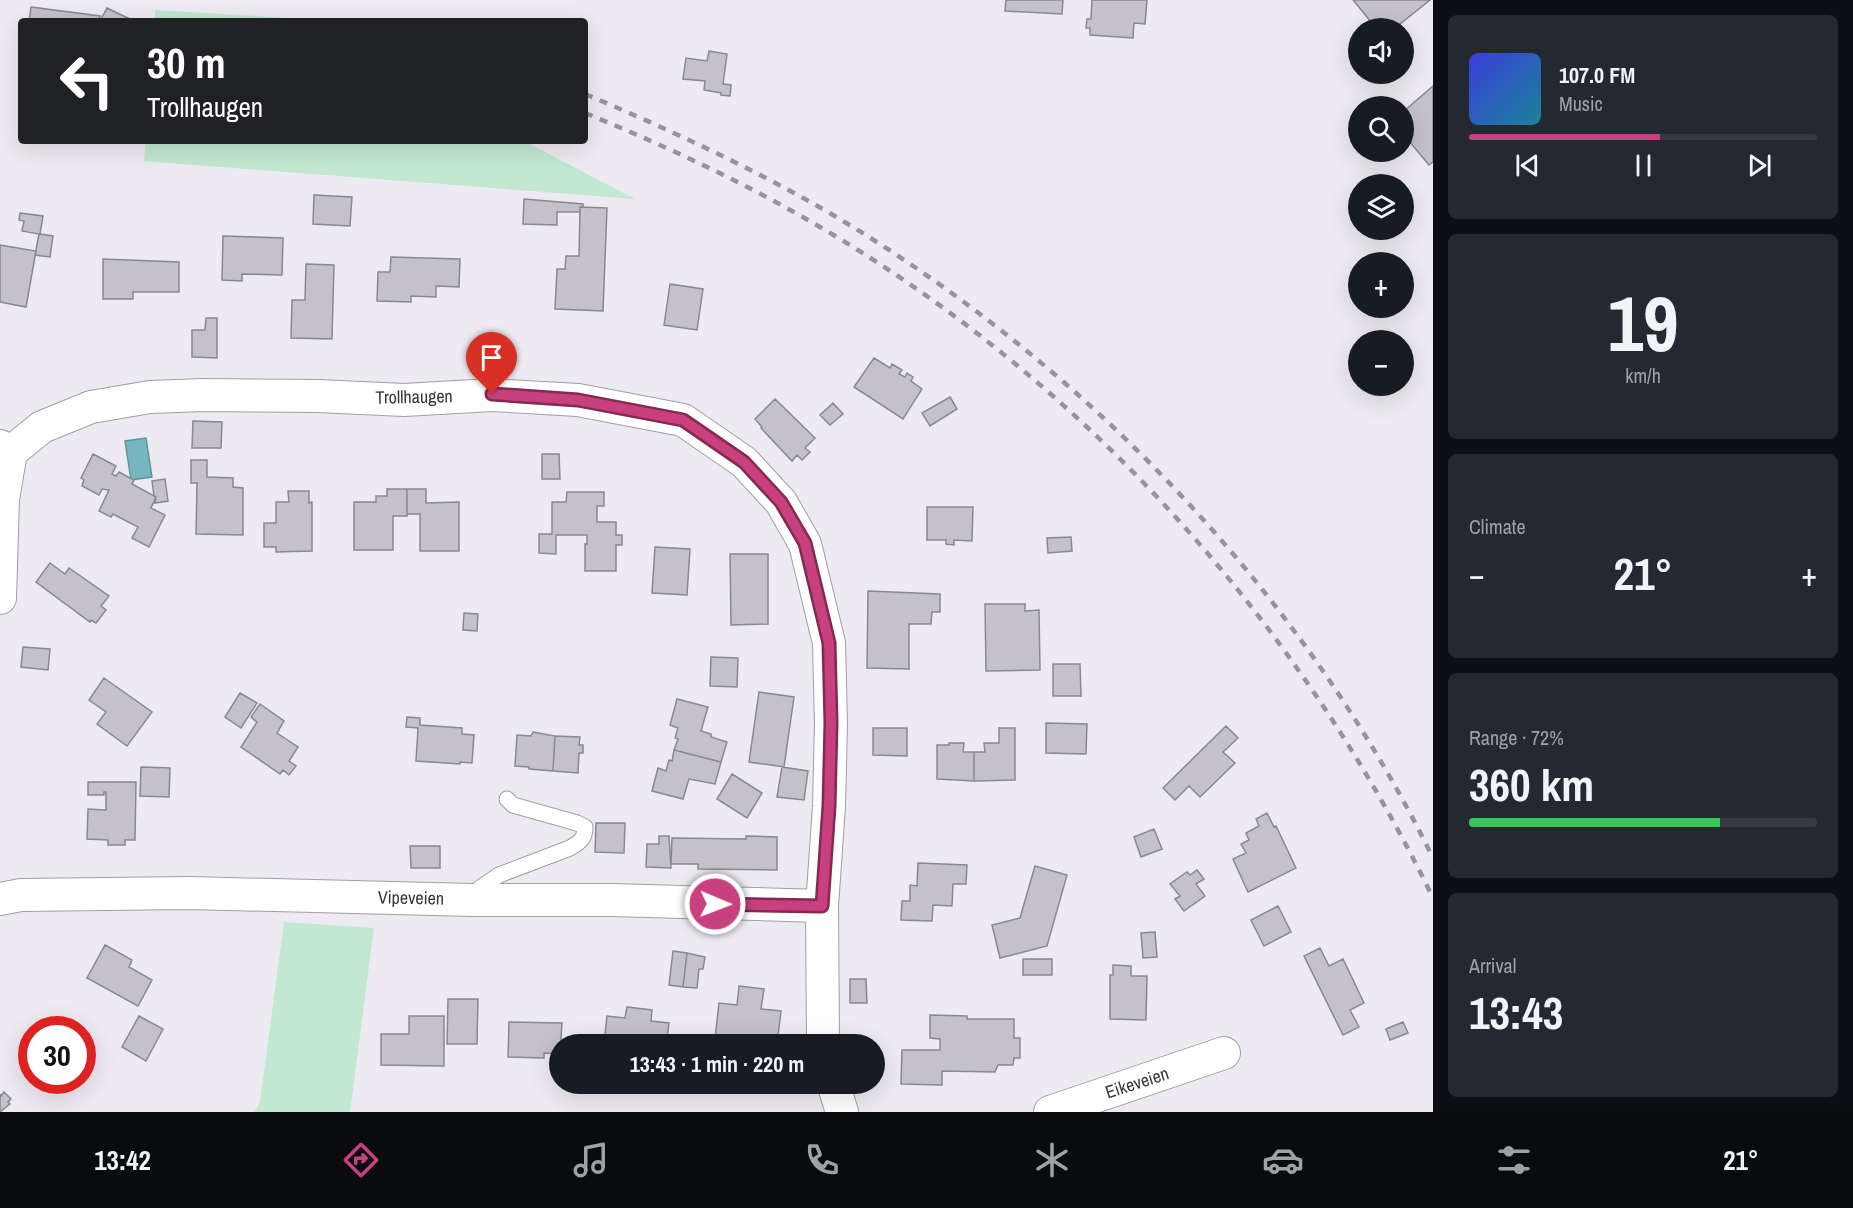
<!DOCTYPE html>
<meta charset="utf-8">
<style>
:root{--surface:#171b24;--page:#242831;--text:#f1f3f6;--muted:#9ea1a6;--line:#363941;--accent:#c8407d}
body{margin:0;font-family:"Archivo Narrow",sans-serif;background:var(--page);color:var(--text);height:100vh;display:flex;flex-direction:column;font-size:22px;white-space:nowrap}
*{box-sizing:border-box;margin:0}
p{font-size:20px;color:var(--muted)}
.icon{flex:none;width:33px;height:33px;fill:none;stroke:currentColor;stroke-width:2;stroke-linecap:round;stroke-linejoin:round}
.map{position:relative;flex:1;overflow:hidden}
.details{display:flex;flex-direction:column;gap:15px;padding:15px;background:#0d0f14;width:420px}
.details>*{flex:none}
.guide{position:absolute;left:18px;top:18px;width:570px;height:126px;border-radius:6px;box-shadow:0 6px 24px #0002;background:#202124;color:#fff;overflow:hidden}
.fabs{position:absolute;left:1348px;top:18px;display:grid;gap:12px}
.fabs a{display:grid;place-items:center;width:66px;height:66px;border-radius:50%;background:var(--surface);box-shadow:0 6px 24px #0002;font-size:30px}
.speed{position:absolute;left:18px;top:1016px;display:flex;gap:12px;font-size:30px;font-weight:700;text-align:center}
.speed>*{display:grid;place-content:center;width:78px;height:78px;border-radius:50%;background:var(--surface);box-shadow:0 6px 24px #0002;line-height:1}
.speed .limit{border:9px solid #d22;background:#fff;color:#111}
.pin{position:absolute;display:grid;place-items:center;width:51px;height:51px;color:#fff;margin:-62px -26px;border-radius:50% 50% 50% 0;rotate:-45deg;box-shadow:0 0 6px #0007}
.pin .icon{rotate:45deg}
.me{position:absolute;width:66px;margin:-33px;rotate:91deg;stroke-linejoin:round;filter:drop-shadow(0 0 4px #0008)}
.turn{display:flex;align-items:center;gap:21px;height:126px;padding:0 30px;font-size:27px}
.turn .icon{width:78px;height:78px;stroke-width:2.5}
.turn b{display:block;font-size:42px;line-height:51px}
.big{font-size:45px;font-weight:800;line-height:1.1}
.details .tile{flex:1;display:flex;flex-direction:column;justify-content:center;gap:9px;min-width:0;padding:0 21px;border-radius:9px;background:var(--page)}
.details .dial{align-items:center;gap:0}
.dial b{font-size:78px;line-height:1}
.song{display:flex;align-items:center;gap:18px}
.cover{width:72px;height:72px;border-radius:9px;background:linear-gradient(135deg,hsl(240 70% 55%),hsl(190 70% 35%))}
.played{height:6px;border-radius:3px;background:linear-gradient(90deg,var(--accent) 55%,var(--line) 55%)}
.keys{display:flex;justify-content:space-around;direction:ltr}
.heat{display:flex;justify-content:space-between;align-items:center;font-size:33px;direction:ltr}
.charge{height:9px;border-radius:4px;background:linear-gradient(90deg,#34c759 72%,var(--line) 0)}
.trip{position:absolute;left:549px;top:1034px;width:336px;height:60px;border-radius:30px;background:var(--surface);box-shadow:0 6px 24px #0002;font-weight:800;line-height:60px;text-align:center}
.tabs{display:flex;height:96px;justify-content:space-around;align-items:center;background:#090b0e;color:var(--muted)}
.tabs .icon{width:42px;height:42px}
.tabs .on{color:var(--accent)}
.tabs b{font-size:27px;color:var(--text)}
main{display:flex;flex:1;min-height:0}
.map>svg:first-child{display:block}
.green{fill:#c2e8d1}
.water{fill:#74b7c0;stroke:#629198;stroke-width:1.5}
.building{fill:#c4c2c8;stroke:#89888d;stroke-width:1.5}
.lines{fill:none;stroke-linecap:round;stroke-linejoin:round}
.service-casing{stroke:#a09ea4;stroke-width:17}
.minor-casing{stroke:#a09ea4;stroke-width:34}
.service{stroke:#fff;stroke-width:15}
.minor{stroke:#fff;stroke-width:32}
.rail{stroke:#969498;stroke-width:4.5;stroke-dasharray:8 8;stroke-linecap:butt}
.route-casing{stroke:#822a51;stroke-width:15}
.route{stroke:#c8407d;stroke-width:10}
.labels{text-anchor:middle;stroke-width:5;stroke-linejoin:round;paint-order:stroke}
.street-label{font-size:18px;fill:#383739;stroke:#fff}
</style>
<main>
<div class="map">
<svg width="1433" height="1112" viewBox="0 0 1433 1112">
<rect width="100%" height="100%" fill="#edebf1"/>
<path class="green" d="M 155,10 L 287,18 L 292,21 L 155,21 Z
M 146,141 L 524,141 L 635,199 L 144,161 Z
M 284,922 L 374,928 L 350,1112 L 254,1112 L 260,1102 Z"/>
<path class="water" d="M 146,438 L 152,477 L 131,480 L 125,441 Z"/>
<path class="building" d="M 1006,0 L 1063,0 L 1062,14 L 1005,11 Z
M 1092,0 L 1147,0 L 1145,24 L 1134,23 L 1133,38 L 1090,35 L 1090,28 L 1086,28 L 1087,19 L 1091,19 Z
M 1353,0 L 1430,0 L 1395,28 L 1376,28 Z
M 31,7 L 100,16 L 99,21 L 29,21 Z
M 107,8 L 134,21 L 100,21 Z
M 709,51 L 727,54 L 723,84 L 731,85 L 730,96 L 721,95 L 721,93 L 704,90 L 705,81 L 683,79 L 686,58 L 707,61 Z
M 1433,86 L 1433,162 L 1429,165 L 1404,135 L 1404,111 Z
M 314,195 L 352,197 L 350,226 L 313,224 Z
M 524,199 L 583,204 L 583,207 L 580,207 L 580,212 L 557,212 L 557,225 L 523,224 Z
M 580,207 L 607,208 L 603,311 L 555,309 L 557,269 L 565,269 L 566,256 L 579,256 Z
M 20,213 L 43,216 L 40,234 L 53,236 L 50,257 L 35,255 L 39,234 L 22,231 L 24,221 L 19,220 Z
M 223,236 L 283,238 L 282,275 L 242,274 L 242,281 L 222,280 Z
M 0,245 L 36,251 L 26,307 L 0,302 Z
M 391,257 L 460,259 L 459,287 L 436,286 L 436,297 L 411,296 L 411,302 L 377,301 L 378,272 L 390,272 Z
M 103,259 L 179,262 L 179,292 L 133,292 L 133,299 L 103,299 Z
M 306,264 L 334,265 L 332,339 L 291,338 L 292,300 L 305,300 Z
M 670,284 L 703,289 L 697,330 L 664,325 Z
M 206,318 L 217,318 L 217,358 L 192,357 L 192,330 L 205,330 Z
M 874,358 L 890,368 L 892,364 L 902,370 L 899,374 L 905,377 L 907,373 L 913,377 L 911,381 L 922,389 L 903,419 L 854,387 Z
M 950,397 L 957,409 L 930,426 L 922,413 Z
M 775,399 L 815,438 L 805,448 L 810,452 L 802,460 L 797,455 L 792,461 L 761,428 L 762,427 L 755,419 Z
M 833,403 L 843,414 L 830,425 L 820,415 Z
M 193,421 L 222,422 L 221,448 L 192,448 Z
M 93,454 L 116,466 L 112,474 L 116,476 L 119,472 L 134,480 L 132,484 L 156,497 L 151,508 L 165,515 L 149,547 L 132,538 L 138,527 L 113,514 L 111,517 L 99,511 L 109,490 L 102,489 L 99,495 L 82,486 L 84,480 L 81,478 Z
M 542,454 L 559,454 L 560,479 L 542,479 Z
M 191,460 L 207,460 L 207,477 L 233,478 L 233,487 L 243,488 L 243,535 L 196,534 L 197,483 L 191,483 Z
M 165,479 L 168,501 L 155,503 L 156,497 L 154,496 L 152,481 Z
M 387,489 L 407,489 L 407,516 L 393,516 L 393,550 L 354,550 L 354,502 L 376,502 L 376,496 L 387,496 Z
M 407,489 L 426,489 L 426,503 L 459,502 L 459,551 L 420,551 L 420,514 L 407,514 Z
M 288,491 L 309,491 L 309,503 L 312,502 L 312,551 L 276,552 L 276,547 L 264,547 L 264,523 L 276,523 L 276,502 L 289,502 Z
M 567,492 L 604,492 L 604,506 L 597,506 L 597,522 L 616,522 L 616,535 L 622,535 L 622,545 L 616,545 L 616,571 L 585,571 L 585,544 L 587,544 L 587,535 L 556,535 L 556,554 L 539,553 L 539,534 L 552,534 L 552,502 L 566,502 Z
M 927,507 L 973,507 L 972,541 L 954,540 L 954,545 L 946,544 L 946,540 L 927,540 Z
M 1071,537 L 1072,551 L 1048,553 L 1047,538 Z
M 655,547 L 690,549 L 687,595 L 652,593 Z
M 730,554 L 768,554 L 768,624 L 731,625 Z
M 50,563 L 65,574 L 69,568 L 109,596 L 101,606 L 106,610 L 96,623 L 91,620 L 90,622 L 36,582 Z
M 868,591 L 940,594 L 940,612 L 932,612 L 931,624 L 909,624 L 909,669 L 867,668 Z
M 985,604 L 1025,604 L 1025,611 L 1039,610 L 1040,670 L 986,671 Z
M 464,613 L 478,614 L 477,631 L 463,630 Z
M 23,647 L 50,649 L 48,670 L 21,667 Z
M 711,657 L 738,658 L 737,687 L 710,686 Z
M 1053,664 L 1080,664 L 1081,696 L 1053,696 Z
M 104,678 L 152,712 L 127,746 L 97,724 L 106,712 L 89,700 Z
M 759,692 L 794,697 L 784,767 L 749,762 Z
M 240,693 L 257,703 L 241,728 L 225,717 Z
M 677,699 L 708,707 L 701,731 L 711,734 L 711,737 L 727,742 L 721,762 L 674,750 L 678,739 L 675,738 L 678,728 L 670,725 Z
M 260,704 L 284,721 L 277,733 L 298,747 L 289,761 L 296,766 L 289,775 L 283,770 L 280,774 L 241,747 L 257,722 L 251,717 Z
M 407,717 L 420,718 L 420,725 L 462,728 L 462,734 L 474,735 L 472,763 L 460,762 L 460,764 L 416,761 L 418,728 L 406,727 Z
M 1046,723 L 1087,724 L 1086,754 L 1046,753 Z
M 1226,726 L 1238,738 L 1223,752 L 1235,763 L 1200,797 L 1189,786 L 1175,800 L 1163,788 Z
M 873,728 L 907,728 L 907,756 L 873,755 Z
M 999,728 L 1015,728 L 1015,780 L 974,781 L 974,752 L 985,752 L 984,743 L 999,743 Z
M 533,732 L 555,736 L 553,771 L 529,769 L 529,767 L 515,766 L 517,735 L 531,736 Z
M 555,736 L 580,737 L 579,745 L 583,745 L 583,753 L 579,753 L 578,773 L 553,771 Z
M 949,743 L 964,743 L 963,752 L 974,752 L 974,781 L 937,779 L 937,745 L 949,745 Z
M 674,750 L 721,762 L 715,784 L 689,779 L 683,799 L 652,791 L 658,768 L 666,771 L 669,760 L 672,761 Z
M 141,767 L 170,768 L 169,797 L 140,796 Z
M 782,767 L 808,771 L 804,800 L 777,797 Z
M 732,774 L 762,793 L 747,818 L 717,799 Z
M 88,782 L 136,782 L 135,840 L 125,840 L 125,845 L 108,845 L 108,840 L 87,839 L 88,809 L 106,810 L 106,792 L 104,792 L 104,795 L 88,795 Z
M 1267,813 L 1274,827 L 1276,826 L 1296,868 L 1248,892 L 1233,859 L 1246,853 L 1241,844 L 1249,840 L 1246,833 L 1259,826 L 1256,819 Z
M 596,823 L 625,823 L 624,853 L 595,852 Z
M 1154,829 L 1162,849 L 1141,857 L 1134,837 Z
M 659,836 L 669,836 L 671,868 L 646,867 L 647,844 L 659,844 Z
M 746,836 L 777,837 L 777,870 L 698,869 L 698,864 L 671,864 L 672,838 L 746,839 Z
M 410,846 L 440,846 L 440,868 L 411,868 Z
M 918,863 L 967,865 L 966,884 L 953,884 L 952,906 L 933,905 L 932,921 L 901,920 L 902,901 L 910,901 L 910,885 L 917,886 Z
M 1035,866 L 1067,875 L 1047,946 L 1000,958 L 992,925 L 1020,918 Z
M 1197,870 L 1204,879 L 1196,884 L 1205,896 L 1184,911 L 1175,899 L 1180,896 L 1170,884 L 1187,872 L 1190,875 Z
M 1278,906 L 1291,932 L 1264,946 L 1251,920 Z
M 1155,932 L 1157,957 L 1143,958 L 1141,933 Z
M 105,945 L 132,960 L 129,967 L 152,980 L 138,1006 L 87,978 Z
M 1320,948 L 1329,966 L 1343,959 L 1364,1003 L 1350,1010 L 1359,1027 L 1343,1035 L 1304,956 Z
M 673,951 L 687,953 L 683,987 L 669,985 Z
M 687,953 L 705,957 L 703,969 L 699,969 L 697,988 L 683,987 Z
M 1023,959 L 1052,959 L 1052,975 L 1023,975 Z
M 1113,965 L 1131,966 L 1131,976 L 1147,976 L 1146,1020 L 1110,1019 L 1110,975 L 1113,975 Z
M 850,979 L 866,979 L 867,1003 L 850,1003 Z
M 739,986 L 764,989 L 761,1009 L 781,1011 L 777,1044 L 732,1044 L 732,1041 L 715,1039 L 719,1003 L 737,1005 Z
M 448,999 L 478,999 L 477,1044 L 447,1044 Z
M 627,1007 L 652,1010 L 651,1021 L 669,1023 L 667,1039 L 672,1039 L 672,1044 L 604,1044 L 607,1016 L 625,1018 Z
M 930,1015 L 967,1016 L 967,1019 L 1014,1019 L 1014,1038 L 1020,1038 L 1020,1058 L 1014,1058 L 1013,1065 L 998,1065 L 995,1072 L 942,1071 L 942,1085 L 901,1084 L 902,1050 L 940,1050 L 940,1039 L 930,1038 Z
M 139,1016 L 163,1029 L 146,1061 L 122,1047 Z
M 409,1016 L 444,1016 L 444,1066 L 381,1065 L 381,1034 L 409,1034 Z
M 509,1022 L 562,1023 L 560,1054 L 544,1053 L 544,1058 L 508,1057 Z
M 1403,1022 L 1408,1033 L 1390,1040 L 1386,1029 Z
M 4,1092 L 11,1099 L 8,1102 L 10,1104 L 0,1112 L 0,1094 L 1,1096 Z"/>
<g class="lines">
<g class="service-casing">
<path id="service" d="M 473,900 L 480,888 L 499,875 L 570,848 C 580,842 585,839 585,827 L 577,823 L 513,805 L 507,799"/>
</g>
<g class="minor-casing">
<path id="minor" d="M 0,446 L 11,452 L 42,427 L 91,407 L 150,397 L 204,395 L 318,396 L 404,400 L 492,395 L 578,400 L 683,420 L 744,462 L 781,502 L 805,544 L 829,643 L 831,724 L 829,806 L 822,906 L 823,1044
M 0,598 L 3,499 L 11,452
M 0,899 L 21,895 L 189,893 L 473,900 L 611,900 L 822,906
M 833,1083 L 842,1112
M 1050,1112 L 1224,1053"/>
</g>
<use href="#service" class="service"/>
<use href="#minor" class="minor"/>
<path class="rail" d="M 585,94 C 668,129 750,167 828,212 C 1084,363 1302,591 1433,858
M 585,113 C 666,146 745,183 820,227 C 1086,383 1299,622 1433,898"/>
</g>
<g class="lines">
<g class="route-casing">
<path id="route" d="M 492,394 L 578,400 L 683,420 L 744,462 L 781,502 L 805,543 L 829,643 L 831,723 L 829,806 L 822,906 L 715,904"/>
</g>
<use href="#route" class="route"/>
</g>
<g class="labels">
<g class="street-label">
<text transform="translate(414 397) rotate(-1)" y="6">Trollhaugen</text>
<text transform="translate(411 898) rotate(1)" y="6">Vipeveien</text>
<text transform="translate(1137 1083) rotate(-18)" y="6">Eikeveien</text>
</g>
</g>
</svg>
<div class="fabs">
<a><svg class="icon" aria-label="sound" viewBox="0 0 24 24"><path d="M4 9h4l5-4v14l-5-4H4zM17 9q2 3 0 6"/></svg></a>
<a><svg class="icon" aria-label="search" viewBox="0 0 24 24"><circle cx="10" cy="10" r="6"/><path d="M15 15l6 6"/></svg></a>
<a><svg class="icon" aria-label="layers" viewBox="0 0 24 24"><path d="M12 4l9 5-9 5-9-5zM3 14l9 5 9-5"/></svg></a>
<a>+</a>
<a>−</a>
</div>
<div class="speed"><div class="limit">30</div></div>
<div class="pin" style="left:492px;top:394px;background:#d93025"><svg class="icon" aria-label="arrive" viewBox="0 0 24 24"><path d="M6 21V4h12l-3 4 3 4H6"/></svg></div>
<svg class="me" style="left:715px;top:904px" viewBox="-20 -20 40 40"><circle r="17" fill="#c8407d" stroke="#fff" stroke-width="3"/><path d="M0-11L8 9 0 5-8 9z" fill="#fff"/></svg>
<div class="trip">13:43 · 1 min · 220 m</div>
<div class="guide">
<div class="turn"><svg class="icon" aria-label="left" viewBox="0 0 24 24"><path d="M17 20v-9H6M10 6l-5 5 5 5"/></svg><div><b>30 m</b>Trollhaugen</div></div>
</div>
</div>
<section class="details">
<div class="tile">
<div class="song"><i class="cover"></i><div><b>107.0 FM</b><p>Music</p></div></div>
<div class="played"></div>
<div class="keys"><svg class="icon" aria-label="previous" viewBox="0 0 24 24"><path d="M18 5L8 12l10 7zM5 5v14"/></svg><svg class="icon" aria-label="pause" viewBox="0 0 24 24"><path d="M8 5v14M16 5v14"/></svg><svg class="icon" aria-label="next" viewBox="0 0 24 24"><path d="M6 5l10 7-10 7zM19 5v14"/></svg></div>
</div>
<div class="tile dial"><b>19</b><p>km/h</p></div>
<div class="tile"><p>Climate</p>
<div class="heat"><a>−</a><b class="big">21°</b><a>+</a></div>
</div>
<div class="tile"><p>Range · 72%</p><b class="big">360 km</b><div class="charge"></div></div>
<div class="tile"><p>Arrival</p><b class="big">13:43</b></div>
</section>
</main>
<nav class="tabs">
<b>13:42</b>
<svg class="icon on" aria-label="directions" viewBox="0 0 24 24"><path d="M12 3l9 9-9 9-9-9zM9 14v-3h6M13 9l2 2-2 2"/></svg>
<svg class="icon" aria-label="music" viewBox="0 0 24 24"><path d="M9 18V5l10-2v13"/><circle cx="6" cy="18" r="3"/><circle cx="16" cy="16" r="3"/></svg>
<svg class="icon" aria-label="phone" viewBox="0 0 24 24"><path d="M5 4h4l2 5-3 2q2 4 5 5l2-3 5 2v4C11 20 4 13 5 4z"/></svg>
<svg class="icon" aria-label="climate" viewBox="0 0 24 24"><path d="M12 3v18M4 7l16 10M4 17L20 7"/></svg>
<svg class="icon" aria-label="car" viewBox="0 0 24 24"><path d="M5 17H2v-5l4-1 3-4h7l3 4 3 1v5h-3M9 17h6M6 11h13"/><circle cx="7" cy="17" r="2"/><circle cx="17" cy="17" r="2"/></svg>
<svg class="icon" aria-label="filters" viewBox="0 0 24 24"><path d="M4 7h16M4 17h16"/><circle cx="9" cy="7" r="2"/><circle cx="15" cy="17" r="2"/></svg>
<b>21°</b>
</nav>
